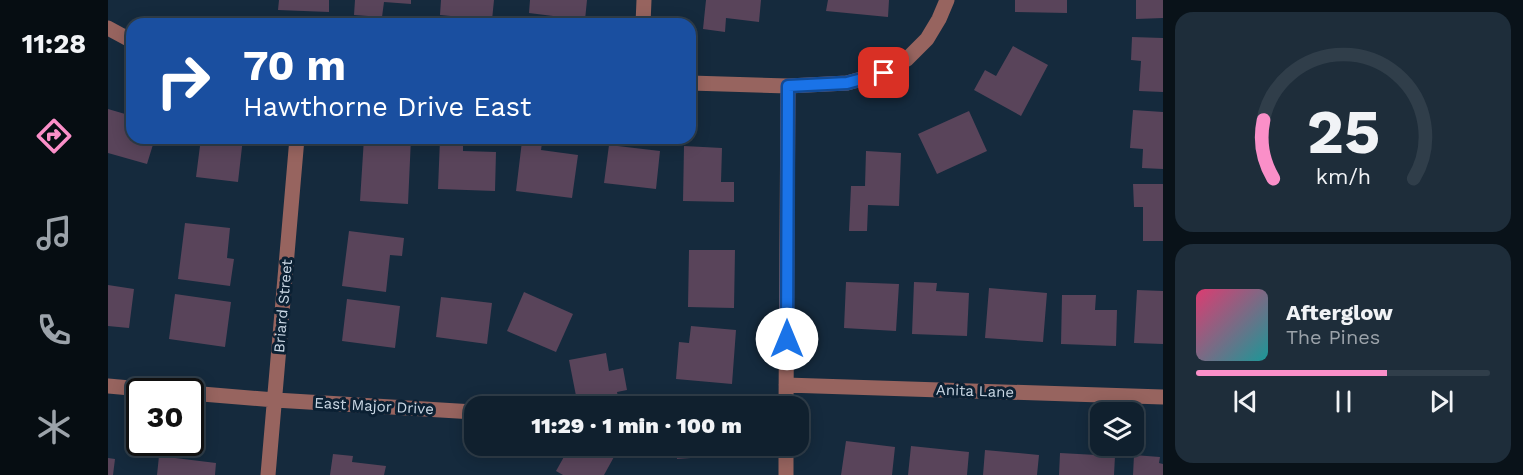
<!DOCTYPE html>
<meta charset="utf-8">
<style>
:root{--surface:#10202e;--page:#1e2d3a;--text:#f1f3f6;--muted:#9ca3aa;--line:#303e4a;--accent:#fa8fc8}
body{margin:0;font-family:"Work Sans",sans-serif;background:var(--page);color:var(--text);height:100vh;display:flex;flex-direction:column;font-size:22px;white-space:nowrap}
*{box-sizing:border-box;margin:0}
p{font-size:20px;color:var(--muted)}
.icon{flex:none;width:33px;height:33px;fill:none;stroke:currentColor;stroke-width:2;stroke-linecap:round;stroke-linejoin:round}
.map{position:relative;flex:1;overflow:hidden}
.sheet{display:flex;flex-direction:column;gap:12px;padding:12px;background:#091219;width:360px}
.sheet>*{flex:none}
.banner{position:absolute;left:18px;top:18px;width:570px;height:126px;border-radius:18px;box-shadow:0 3px 15px #0003,0 0 0 2px var(--line);background:#1a4fa0;color:#fff;overflow:hidden}
.buttons{position:absolute;left:982px;top:402px;display:grid;gap:12px}
.buttons a{display:grid;place-items:center;width:54px;height:54px;border-radius:12px;background:var(--surface);box-shadow:0 3px 15px #0003,0 0 0 2px var(--line);font-size:30px}
.speed{position:absolute;left:18px;top:378px;display:flex;gap:12px;font-size:30px;font-weight:700;text-align:center}
.speed>*{display:grid;place-content:center;width:78px;height:78px;border-radius:50%;background:var(--surface);box-shadow:0 3px 15px #0003,0 0 0 2px var(--line);line-height:1}
.speed .limit{border:3px solid #111;border-radius:9px;background:#fff;color:#111}
.pin{position:absolute;display:grid;place-items:center;width:51px;height:51px;color:#fff;margin:-26px;border-radius:12px;box-shadow:0 3px 9px #0006}
.me{position:absolute;width:66px;margin:-33px;rotate:0deg;stroke-linejoin:round;filter:drop-shadow(0 0 4px #0008)}
.turn{display:flex;align-items:center;gap:21px;height:126px;padding:0 18px;font-size:27px}
.turn .icon{width:78px;height:78px;stroke-width:2.5}
.turn b{display:block;font-size:42px;line-height:51px}
.sheet .widget{flex:1;display:flex;flex-direction:column;justify-content:center;gap:9px;min-width:0;padding:0 21px;border-radius:18px;background:var(--page)}
.sheet .dial{align-items:center;gap:0}
.dial svg{height:156px;overflow:visible;fill:none;stroke:var(--line);stroke-width:7;stroke-linecap:round;text-anchor:middle}
.dial text{fill:var(--text);stroke:none}
.song{display:flex;align-items:center;gap:18px}
.cover{width:72px;height:72px;border-radius:9px;background:linear-gradient(135deg,hsl(340 70% 55%),hsl(180 70% 35%))}
.played{height:6px;border-radius:3px;background:linear-gradient(90deg,var(--accent) 65%,var(--line) 65%)}
.keys{display:flex;justify-content:space-around;direction:ltr}
.trip{position:absolute;left:356px;top:396px;width:345px;height:60px;border-radius:18px;background:var(--surface);box-shadow:0 3px 15px #0003,0 0 0 2px var(--line);font-weight:800;line-height:60px;text-align:center}
main{display:flex;flex:1;min-height:0}
.tabs{display:flex;flex-direction:column;width:108px;justify-content:space-around;align-items:center;background:#060d12;color:var(--muted)}
.tabs .icon{width:42px;height:42px}
.tabs .active{color:var(--accent)}
.tabs b{font-size:27px;color:var(--text)}
.map>svg:first-child{display:block}
.building{fill:#59445a}
.lines{fill:none;stroke-linecap:round;stroke-linejoin:round}
.minor{stroke:#97645f;stroke-width:15}
.route-casing{stroke:#114b97;stroke-width:15}
.route{stroke:#1a73e8;stroke-width:10}
.labels{text-anchor:middle;stroke-width:6;stroke-linejoin:round;paint-order:stroke}
.street-label{font-size:15px;fill:#cbd8e5;stroke:#0b2033}
</style>
<main>
<nav class="tabs">
<b>11:28</b>
<svg class="icon active" aria-label="directions" viewBox="0 0 24 24"><path d="M12 3l9 9-9 9-9-9zM9 14v-3h6M13 9l2 2-2 2"/></svg>
<svg class="icon" aria-label="music" viewBox="0 0 24 24"><path d="M9 18V5l10-2v13"/><circle cx="6" cy="18" r="3"/><circle cx="16" cy="16" r="3"/></svg>
<svg class="icon" aria-label="phone" viewBox="0 0 24 24"><path d="M5 4h4l2 5-3 2q2 4 5 5l2-3 5 2v4C11 20 4 13 5 4z"/></svg>
<svg class="icon" aria-label="climate" viewBox="0 0 24 24"><path d="M12 3v18M4 7l16 10M4 17L20 7"/></svg>
</nav>
<div class="map">
<svg width="1055" height="475" viewBox="0 0 1055 475">
<rect width="100%" height="100%" fill="#152a3d"/>
<path class="building" d="M 171,0 L 221,0 L 221,12 L 170,10 Z
M 247,0 L 303,0 L 303,4 L 276,2 L 274,17 L 246,15 Z
M 333,0 L 386,0 L 384,20 L 332,15 Z
M 422,0 L 479,0 L 477,20 L 421,13 Z
M 598,0 L 653,0 L 651,22 L 618,18 L 617,32 L 595,29 Z
M 720,0 L 781,0 L 780,17 L 718,11 Z
M 907,0 L 959,0 L 959,13 L 907,12 Z
M 1028,0 L 1055,0 L 1055,18 L 1028,19 Z
M 1024,37 L 1055,38 L 1055,92 L 1031,91 L 1033,61 L 1023,60 Z
M 905,46 L 940,65 L 913,116 L 866,90 L 877,70 L 888,76 Z
M 0,109 L 24,116 L 24,138 L 47,138 L 39,164 L 0,153 Z
M 1025,110 L 1055,112 L 1055,169 L 1034,168 L 1035,149 L 1022,148 Z
M 861,111 L 879,151 L 829,174 L 810,134 Z
M 93,138 L 135,138 L 130,182 L 88,177 Z
M 256,138 L 303,138 L 300,204 L 252,201 Z
M 332,139 L 355,140 L 355,151 L 388,152 L 387,191 L 330,189 Z
M 414,141 L 434,143 L 433,150 L 470,155 L 464,198 L 408,191 Z
M 501,145 L 552,151 L 548,189 L 496,183 Z
M 576,146 L 614,148 L 613,182 L 626,182 L 626,202 L 575,201 Z
M 758,151 L 793,153 L 791,206 L 760,205 L 759,231 L 741,231 L 743,186 L 757,186 Z
M 1025,184 L 1055,184 L 1055,241 L 1035,241 L 1035,207 L 1026,207 Z
M 77,223 L 122,228 L 119,258 L 126,259 L 122,286 L 70,279 Z
M 241,231 L 296,238 L 294,256 L 282,255 L 278,292 L 234,286 Z
M 581,250 L 627,250 L 626,308 L 580,307 Z
M 738,282 L 791,284 L 788,331 L 736,328 Z
M 806,282 L 829,283 L 828,291 L 861,293 L 859,336 L 804,334 Z
M 0,285 L 26,289 L 21,328 L 0,326 Z
M 881,288 L 939,293 L 935,342 L 877,338 Z
M 1029,290 L 1055,291 L 1055,344 L 1026,343 Z
M 416,292 L 465,314 L 448,352 L 399,331 Z
M 67,294 L 123,302 L 117,347 L 61,339 Z
M 954,295 L 988,295 L 987,310 L 1009,310 L 1008,346 L 953,344 Z
M 333,297 L 384,303 L 379,344 L 328,337 Z
M 239,299 L 292,306 L 287,348 L 234,341 Z
M 583,326 L 628,330 L 624,384 L 568,379 L 571,342 L 581,343 Z
M 498,353 L 501,371 L 515,368 L 519,390 L 509,392 L 512,406 L 470,406 L 461,360 Z
M 611,402 L 612,406 L 579,406 L 579,404 Z
M 738,441 L 787,447 L 784,475 L 733,475 Z
M 462,446 L 512,446 L 496,475 L 455,475 L 448,471 Z
M 568,446 L 623,446 L 624,455 L 569,459 Z
M 803,446 L 861,452 L 859,475 L 800,475 Z
M 877,450 L 931,455 L 929,475 L 875,475 Z
M 952,453 L 1007,456 L 1006,475 L 951,475 Z
M 225,454 L 245,456 L 244,462 L 278,466 L 276,475 L 222,475 Z
M 1026,455 L 1052,457 L 1051,463 L 1055,464 L 1055,475 L 1025,475 Z
M 51,456 L 108,463 L 107,475 L 49,475 Z
M 0,458 L 7,459 L 5,475 L 0,475 Z"/>
<g class="lines">
<path class="minor" d="M 535,24 L 536,0
M 0,28 L 24,41
M 582,83 L 680,86 L 739,83 L 775,73 L 799,59 L 819,39 L 831,19 L 839,0
M 678,385 L 1055,397
M 0,386 L 66,392
M 82,393 L 167,400 L 366,412
M 678,406 L 680,86
M 678,446 L 678,475
M 160,475 L 189,138"/>
</g>
<g class="lines">
<g class="route-casing">
<path id="route" d="M 679,339 L 680,86 L 739,83 L 776,73"/>
</g>
<use href="#route" class="route"/>
</g>
<g class="labels">
<g class="street-label">
<text transform="translate(175 306) rotate(-85)" y="5">Briard Street</text>
<text transform="translate(867 391) rotate(2)" y="5">Anita Lane</text>
<text transform="translate(266 406) rotate(3)" y="5">East Major Drive</text>
</g>
</g>
</svg>
<div class="buttons">
<a><svg class="icon" aria-label="layers" viewBox="0 0 24 24"><path d="M12 4l9 5-9 5-9-5zM3 14l9 5 9-5"/></svg></a>
</div>
<div class="speed"><div class="limit">30</div></div>
<div class="pin" style="left:776px;top:73px;background:#d93025"><svg class="icon" aria-label="arrive" viewBox="0 0 24 24"><path d="M6 21V4h12l-3 4 3 4H6"/></svg></div>
<svg class="me" style="left:679px;top:339px" viewBox="-20 -20 40 40"><circle r="19" fill="#fff"/><path d="M0-13L10 11 0 6-10 11z" fill="#1a73e8"/></svg>
<div class="trip">11:29 · 1 min · 100 m</div>
<div class="banner">
<div class="turn"><svg class="icon" aria-label="right" viewBox="0 0 24 24"><path d="M7 20v-9h11M14 6l5 5-5 5"/></svg><div><b>70 m</b>Hawthorne Drive East</div></div>
</div>
</div>
<section class="sheet">
<div class="widget dial"><svg viewBox="0 0 100 80">
<path d="M14 69A42 42 0 1 1 86 69"/>
<path d="M14 69A42 42 0 0 1 9 39" stroke="#fa8fc8"/>
<text x="50" y="56" font-size="32" font-weight="700">25</text>
<text x="50" y="72" font-size="11">km/h</text>
</svg></div>
<div class="widget">
<div class="song"><i class="cover"></i><div><b>Afterglow</b><p>The Pines</p></div></div>
<div class="played"></div>
<div class="keys"><svg class="icon" aria-label="previous" viewBox="0 0 24 24"><path d="M18 5L8 12l10 7zM5 5v14"/></svg><svg class="icon" aria-label="pause" viewBox="0 0 24 24"><path d="M8 5v14M16 5v14"/></svg><svg class="icon" aria-label="next" viewBox="0 0 24 24"><path d="M6 5l10 7-10 7zM19 5v14"/></svg></div>
</div>
</section>
</main>
